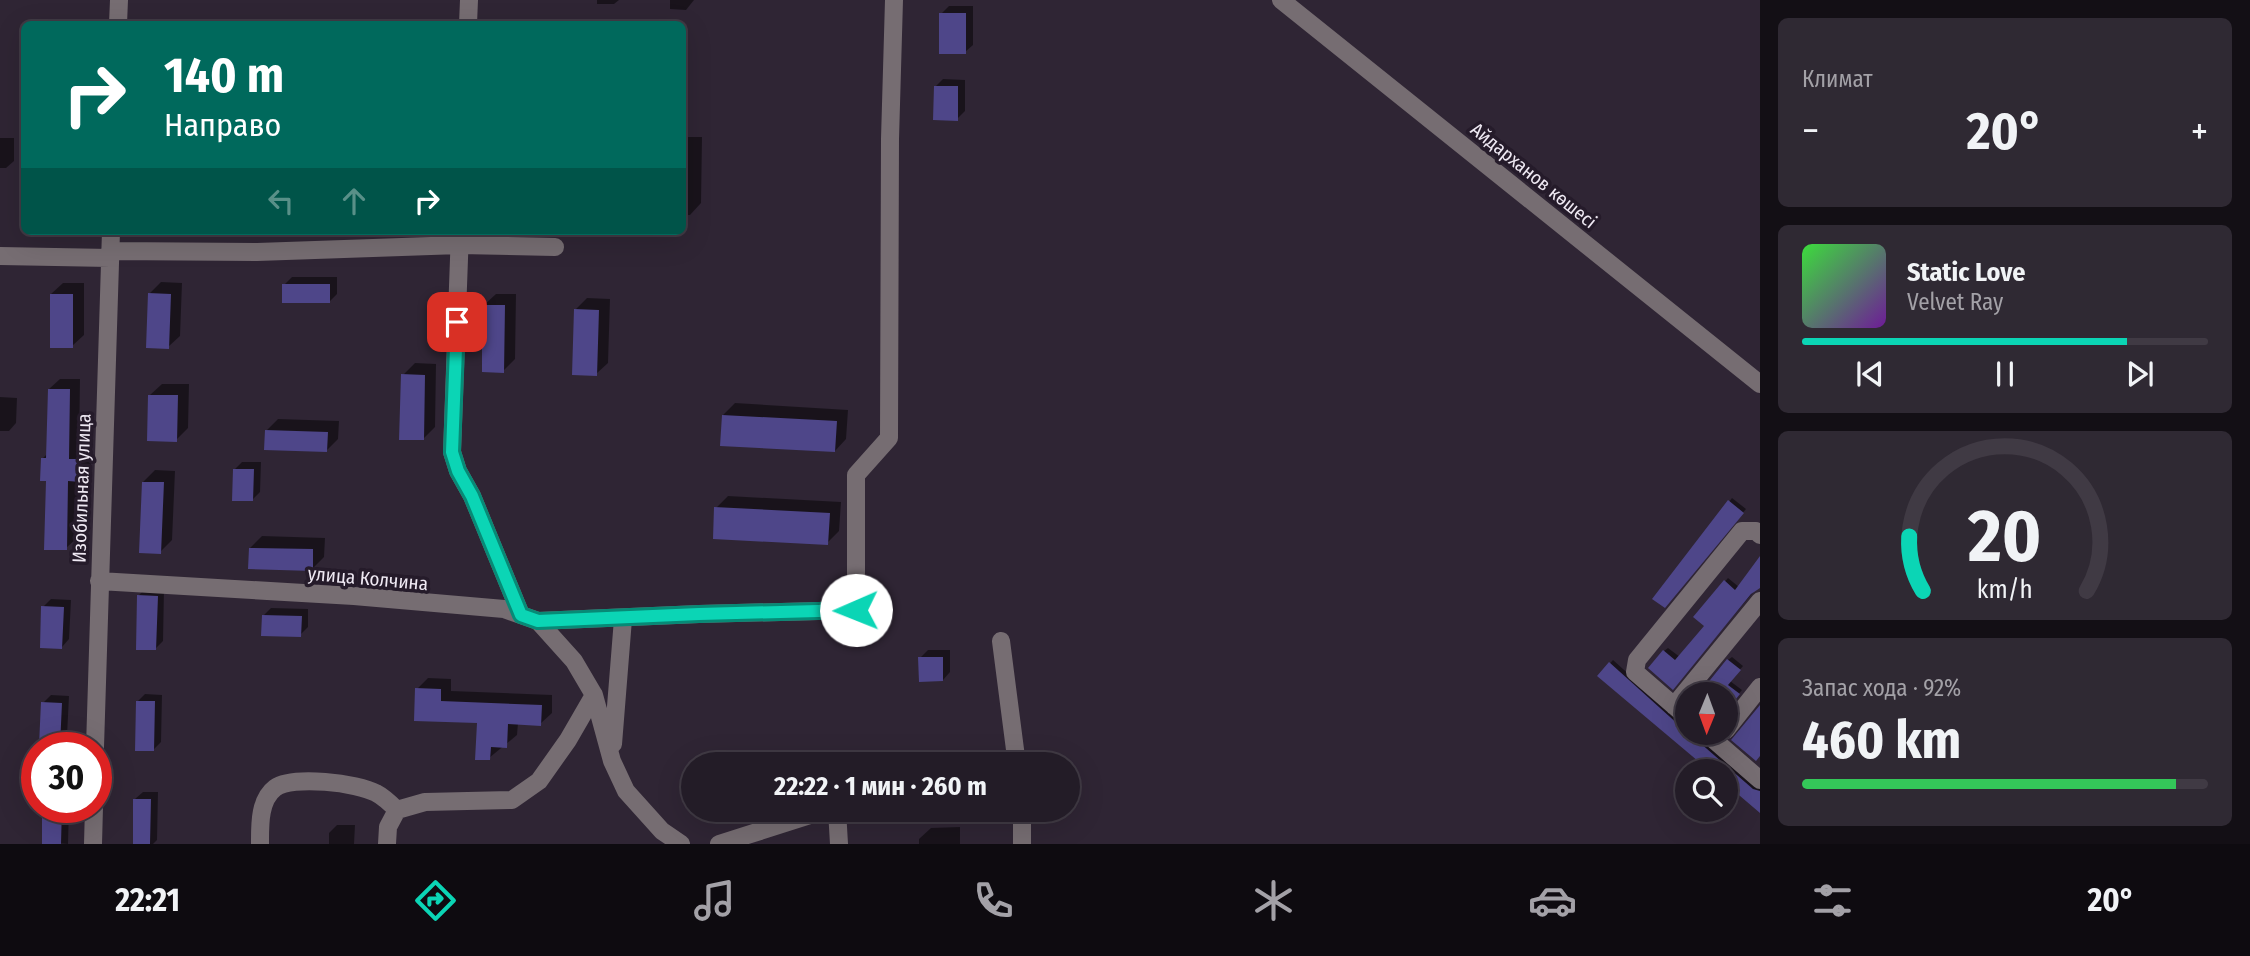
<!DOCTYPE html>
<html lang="ru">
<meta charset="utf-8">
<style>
:root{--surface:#231c27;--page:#2f2933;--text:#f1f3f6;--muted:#a3a1a7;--line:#403a44;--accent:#0bd5b5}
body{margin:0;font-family:"Fira Sans Condensed",sans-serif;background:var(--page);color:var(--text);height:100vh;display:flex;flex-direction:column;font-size:26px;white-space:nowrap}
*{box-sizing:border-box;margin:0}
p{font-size:23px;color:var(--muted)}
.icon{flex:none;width:38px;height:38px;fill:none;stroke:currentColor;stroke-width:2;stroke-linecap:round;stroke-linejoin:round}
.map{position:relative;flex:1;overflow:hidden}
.panel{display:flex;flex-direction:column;gap:18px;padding:18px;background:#130f15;width:490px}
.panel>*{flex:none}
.guide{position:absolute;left:21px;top:21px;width:665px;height:214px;border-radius:10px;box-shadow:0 7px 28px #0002,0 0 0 2px var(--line);background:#00695c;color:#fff;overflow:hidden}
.needle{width:46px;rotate:181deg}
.fabs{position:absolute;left:1675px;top:682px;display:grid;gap:14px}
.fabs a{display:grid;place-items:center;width:63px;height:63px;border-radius:50%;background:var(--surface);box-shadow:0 7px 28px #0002,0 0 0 2px var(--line);font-size:35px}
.speed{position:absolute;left:21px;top:732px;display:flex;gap:14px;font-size:35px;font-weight:700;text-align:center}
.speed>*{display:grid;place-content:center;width:91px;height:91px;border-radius:50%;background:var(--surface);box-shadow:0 7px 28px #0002,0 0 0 2px var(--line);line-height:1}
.speed .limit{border:10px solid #d22;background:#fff;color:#111}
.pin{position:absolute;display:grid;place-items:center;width:60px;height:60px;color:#fff;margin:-30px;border-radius:14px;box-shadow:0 4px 10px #0006}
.me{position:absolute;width:77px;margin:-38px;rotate:269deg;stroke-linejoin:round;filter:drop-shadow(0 0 5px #0008)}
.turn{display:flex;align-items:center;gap:24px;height:147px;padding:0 28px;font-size:32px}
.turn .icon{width:91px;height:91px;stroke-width:2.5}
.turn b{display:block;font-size:49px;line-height:60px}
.lanes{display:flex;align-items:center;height:66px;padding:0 28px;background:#0003;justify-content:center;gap:35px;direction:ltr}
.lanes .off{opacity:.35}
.big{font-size:52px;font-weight:700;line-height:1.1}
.panel .widget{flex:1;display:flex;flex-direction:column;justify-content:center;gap:10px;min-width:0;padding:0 24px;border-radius:10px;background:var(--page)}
.panel .dial{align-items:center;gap:0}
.dial svg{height:182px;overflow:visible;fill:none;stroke:var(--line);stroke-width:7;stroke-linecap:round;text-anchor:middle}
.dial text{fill:var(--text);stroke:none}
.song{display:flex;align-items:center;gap:21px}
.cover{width:84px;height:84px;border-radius:10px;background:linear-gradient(135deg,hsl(120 70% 55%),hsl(280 70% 35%))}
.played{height:7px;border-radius:4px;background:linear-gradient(90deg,var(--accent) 80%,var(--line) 80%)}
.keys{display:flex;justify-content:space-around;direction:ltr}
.heat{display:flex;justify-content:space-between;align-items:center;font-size:38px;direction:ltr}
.charge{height:10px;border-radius:5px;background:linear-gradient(90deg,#34c759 92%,var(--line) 0)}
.trip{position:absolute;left:681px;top:752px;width:399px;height:70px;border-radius:35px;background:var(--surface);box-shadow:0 7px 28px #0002,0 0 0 2px var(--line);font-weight:700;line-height:70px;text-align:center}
.tabs{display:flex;height:112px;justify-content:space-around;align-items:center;background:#0e0b10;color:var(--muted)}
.tabs .icon{width:49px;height:49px}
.tabs .active{color:var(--accent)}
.tabs b{font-size:32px;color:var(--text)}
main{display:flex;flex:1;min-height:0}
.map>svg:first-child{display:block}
.shadow{fill:#0007}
.building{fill:#4e4689}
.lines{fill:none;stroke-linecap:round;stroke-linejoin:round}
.minor{stroke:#766d72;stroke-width:18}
.route-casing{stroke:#078a76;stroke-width:18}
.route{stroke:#0bd5b5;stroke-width:12}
.labels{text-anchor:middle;stroke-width:7;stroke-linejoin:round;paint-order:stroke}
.street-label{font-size:19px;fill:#efe9f3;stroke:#251b2a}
</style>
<main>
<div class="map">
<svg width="1760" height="844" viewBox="0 0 1760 844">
<rect width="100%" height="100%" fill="#2f2534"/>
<path class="shadow" d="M 597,0 L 619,0 L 614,4 L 597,4 Z
M 670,0 L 694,0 L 686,10 L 670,9 Z
M 949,6 L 973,6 L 973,45 L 965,52 L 941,14 Z
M 943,79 L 965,80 L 965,111 L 957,119 L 935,87 Z
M 682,137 L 702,137 L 701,203 L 690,215 L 682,215 Z
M 0,138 L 14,138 L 14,161 L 6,168 L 0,168 Z
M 292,277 L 337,277 L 337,294 L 330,301 L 284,285 Z
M 161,282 L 182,283 L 180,336 L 168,347 L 149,294 Z
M 63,283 L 84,283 L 84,335 L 72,346 L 51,294 Z
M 496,294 L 516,294 L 515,359 L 503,371 L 484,305 Z
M 587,298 L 610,299 L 608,363 L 596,374 L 575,310 Z
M 415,363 L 436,364 L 435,427 L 423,439 L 403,375 Z
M 60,379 L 80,379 L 79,449 L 91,449 L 91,469 L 78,480 L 77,538 L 66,548 L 42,459 L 48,453 L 49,389 Z
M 162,384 L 189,384 L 188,428 L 176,440 L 150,395 Z
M 0,397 L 17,398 L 16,423 L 9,431 L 0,431 Z
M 735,403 L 848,410 L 846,439 L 835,451 L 723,415 Z
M 278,419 L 339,421 L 338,439 L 326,451 L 266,431 Z
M 242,462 L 261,462 L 260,492 L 253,499 L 235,469 Z
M 155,470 L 175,471 L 172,540 L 160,552 L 143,482 Z
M 728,496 L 841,502 L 839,531 L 827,543 L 716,508 Z
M 1732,498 L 1746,509 L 1668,603 L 1729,502 Z
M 262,536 L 325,538 L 324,557 L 312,569 L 250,548 Z
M 1760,559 L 1760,584 L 1676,684 L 1664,651 L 1668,648 L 1680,657 L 1706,626 L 1695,616 L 1728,578 L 1739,587 Z
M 146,588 L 164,589 L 163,641 L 156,648 L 139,595 Z
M 51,599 L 71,600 L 69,639 L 62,647 L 43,607 Z
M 271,608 L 308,609 L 308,627 L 300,635 L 263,616 Z
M 928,650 L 950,650 L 950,672 L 943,680 L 920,658 Z
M 1732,657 L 1743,666 L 1730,681 L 1742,690 L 1731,703 L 1726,699 L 1726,695 L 1728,660 Z
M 1613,660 L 1683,723 L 1687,724 L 1687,733 L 1698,733 L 1760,787 L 1760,811 L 1726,782 L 1726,772 L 1599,676 Z
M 428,678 L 451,679 L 451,691 L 552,695 L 552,713 L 540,724 L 518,723 L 517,735 L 489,758 L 478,721 L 417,689 Z
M 145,694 L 162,695 L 161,742 L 154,749 L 137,702 Z
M 51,695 L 69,696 L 67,736 L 60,744 L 43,703 Z
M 143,792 L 158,792 L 157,840 L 153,844 L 135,844 L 135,799 Z
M 44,807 L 69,807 L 68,844 L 43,842 Z
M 337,825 L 355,825 L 354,844 L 329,844 L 329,833 Z
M 960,827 L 960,844 L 919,844 L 919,839 L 931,828 Z"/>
<path class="building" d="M 939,13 L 966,13 L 966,54 L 939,54 Z
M 934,86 L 958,86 L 958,121 L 933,120 Z
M 282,284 L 330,284 L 330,303 L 282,303 Z
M 148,293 L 171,294 L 169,349 L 146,348 Z
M 50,294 L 73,294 L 73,348 L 50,348 Z
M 482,305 L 505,305 L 504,373 L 482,372 Z
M 574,309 L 599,310 L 597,376 L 572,375 Z
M 401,374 L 425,375 L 424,440 L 399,440 Z
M 48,389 L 70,389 L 69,459 L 81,459 L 81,482 L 68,481 L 67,550 L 44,550 L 46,481 L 40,481 L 41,458 L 46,458 Z
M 148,395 L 178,395 L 177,442 L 147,441 Z
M 722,415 L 837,421 L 835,452 L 720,446 Z
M 265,430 L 328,432 L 327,452 L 264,450 Z
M 233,469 L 254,469 L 253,501 L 232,501 Z
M 142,482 L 164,482 L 161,554 L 139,553 Z
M 1728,500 L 1744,513 L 1665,608 L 1652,599 Z
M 714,507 L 830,513 L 828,545 L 713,539 Z
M 249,548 L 313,549 L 313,571 L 248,569 Z
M 1760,556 L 1760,588 L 1751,594 L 1673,690 L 1648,668 L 1663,650 L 1675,660 L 1704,626 L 1693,617 L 1724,580 L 1735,590 Z
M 137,595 L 158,596 L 156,650 L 136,650 Z
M 41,606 L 64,607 L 62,649 L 40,648 Z
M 262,615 L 302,616 L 301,637 L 261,636 Z
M 918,657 L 943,657 L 943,681 L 919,682 Z
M 1727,659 L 1741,670 L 1728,685 L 1740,694 L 1731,705 L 1726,701 L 1726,695 L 1698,695 Z
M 1609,662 L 1680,726 L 1687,728 L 1687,733 L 1693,733 L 1699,742 L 1753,789 L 1760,791 L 1760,813 L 1726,784 L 1726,772 L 1711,772 L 1597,676 Z
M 415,688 L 441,689 L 441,701 L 542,705 L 541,726 L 508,724 L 507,748 L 491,747 L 490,760 L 475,760 L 477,723 L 414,721 Z
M 136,701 L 155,701 L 154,751 L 135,751 Z
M 41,702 L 62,703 L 60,746 L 39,745 Z
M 1760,705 L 1760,756 L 1756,761 L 1731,740 Z
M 133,799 L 151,799 L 150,844 L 133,844 Z
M 42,807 L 62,807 L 61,844 L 42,844 Z"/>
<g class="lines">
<path class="minor" d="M 1281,0 L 1760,384
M 118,24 L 119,0
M 468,24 L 469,0
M 460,231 L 452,452 L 458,471 L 472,496 L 521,615
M 110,251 L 257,252 L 460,245 L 555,247
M 0,256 L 110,258
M 99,581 L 354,596 L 504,609 L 538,621 L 574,661 L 594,695 L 612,761 L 626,791 L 662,831 L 681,844
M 538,621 L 699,614 L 856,610 L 856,475 L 889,438 L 890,139 L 894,0
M 1001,641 L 1017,765
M 1674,706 L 1760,601
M 1687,717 L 1635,672 L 1637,660 L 1742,531 L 1756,531 L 1760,535
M 1726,730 L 1760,687
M 1706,733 L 1760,780
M 613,744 L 623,619
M 95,747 L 111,231
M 837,810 L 839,844
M 93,844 L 94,807
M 260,844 C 260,826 259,800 275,788 C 292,775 358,783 376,793 C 384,797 391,804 397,810
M 387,844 L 388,827 L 397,810 L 425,802 L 512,800 L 539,781 L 568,740 L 594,695
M 719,844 L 826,810
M 1022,844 L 1022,810"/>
</g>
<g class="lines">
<g class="route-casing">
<path id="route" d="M 457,322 L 452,452 L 458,471 L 472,496 L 521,615 L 538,621 L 699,614 L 856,610"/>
</g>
<use href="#route" class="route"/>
</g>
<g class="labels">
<g class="street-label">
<text transform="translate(1534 175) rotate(39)" y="7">Айдарханов көшесі</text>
<text transform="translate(81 488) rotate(-88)" y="7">Изобильная улица</text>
<text transform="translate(368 578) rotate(5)" y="7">улица Колчина</text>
</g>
</g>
</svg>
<div class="fabs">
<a><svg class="needle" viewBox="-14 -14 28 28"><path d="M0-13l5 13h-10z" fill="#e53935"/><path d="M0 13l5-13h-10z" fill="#a3a1a7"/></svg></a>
<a><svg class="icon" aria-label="search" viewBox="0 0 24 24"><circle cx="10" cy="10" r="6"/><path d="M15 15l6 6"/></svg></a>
</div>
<div class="speed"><div class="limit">30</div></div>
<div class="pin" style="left:457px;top:322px;background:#d93025"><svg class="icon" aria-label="arrive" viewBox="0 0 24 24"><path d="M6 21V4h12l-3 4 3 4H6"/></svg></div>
<svg class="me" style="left:856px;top:610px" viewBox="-20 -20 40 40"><circle r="19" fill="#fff"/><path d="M0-13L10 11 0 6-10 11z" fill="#0bd5b5"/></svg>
<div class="trip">22:22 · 1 мин · 260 m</div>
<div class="guide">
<div class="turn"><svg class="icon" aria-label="right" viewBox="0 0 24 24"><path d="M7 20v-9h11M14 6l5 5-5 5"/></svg><div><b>140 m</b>Направо</div></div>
<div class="lanes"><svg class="icon off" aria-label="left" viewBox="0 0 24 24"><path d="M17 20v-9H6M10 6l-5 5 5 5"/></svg><svg class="icon off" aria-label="ahead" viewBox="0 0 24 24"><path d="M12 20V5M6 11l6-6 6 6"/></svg><svg class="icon" aria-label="right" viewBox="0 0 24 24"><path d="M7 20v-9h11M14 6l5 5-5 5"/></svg></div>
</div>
</div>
<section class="panel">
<div class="widget"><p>Климат</p>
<div class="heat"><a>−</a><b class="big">20°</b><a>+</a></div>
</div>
<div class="widget">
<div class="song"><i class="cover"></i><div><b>Static Love</b><p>Velvet Ray</p></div></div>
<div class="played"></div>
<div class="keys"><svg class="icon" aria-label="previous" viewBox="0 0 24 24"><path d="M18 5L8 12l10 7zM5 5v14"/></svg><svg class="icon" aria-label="pause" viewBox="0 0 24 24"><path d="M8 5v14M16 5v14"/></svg><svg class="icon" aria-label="next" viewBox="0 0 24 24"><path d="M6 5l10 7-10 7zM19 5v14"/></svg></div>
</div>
<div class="widget dial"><svg viewBox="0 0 100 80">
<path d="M14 69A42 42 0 1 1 86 69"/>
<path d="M14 69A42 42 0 0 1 8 45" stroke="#0bd5b5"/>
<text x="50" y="56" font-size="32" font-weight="700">20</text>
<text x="50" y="72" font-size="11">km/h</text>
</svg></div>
<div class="widget"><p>Запас хода · 92%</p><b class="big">460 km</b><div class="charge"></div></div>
</section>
</main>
<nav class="tabs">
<b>22:21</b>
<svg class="icon active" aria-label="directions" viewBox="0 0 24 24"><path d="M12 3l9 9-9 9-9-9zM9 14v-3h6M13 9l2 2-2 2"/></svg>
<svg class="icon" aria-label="music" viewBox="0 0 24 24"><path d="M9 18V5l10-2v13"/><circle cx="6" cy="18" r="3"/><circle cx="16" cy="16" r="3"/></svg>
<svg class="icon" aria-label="phone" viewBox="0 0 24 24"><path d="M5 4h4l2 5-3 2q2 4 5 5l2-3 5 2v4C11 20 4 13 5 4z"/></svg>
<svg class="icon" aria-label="climate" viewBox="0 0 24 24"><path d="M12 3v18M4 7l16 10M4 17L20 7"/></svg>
<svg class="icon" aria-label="car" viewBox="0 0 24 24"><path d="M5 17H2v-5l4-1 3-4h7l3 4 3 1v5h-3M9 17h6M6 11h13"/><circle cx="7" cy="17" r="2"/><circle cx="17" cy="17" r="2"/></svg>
<svg class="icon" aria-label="filters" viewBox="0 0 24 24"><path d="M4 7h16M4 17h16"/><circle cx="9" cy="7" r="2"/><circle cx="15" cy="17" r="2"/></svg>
<b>20°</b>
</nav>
